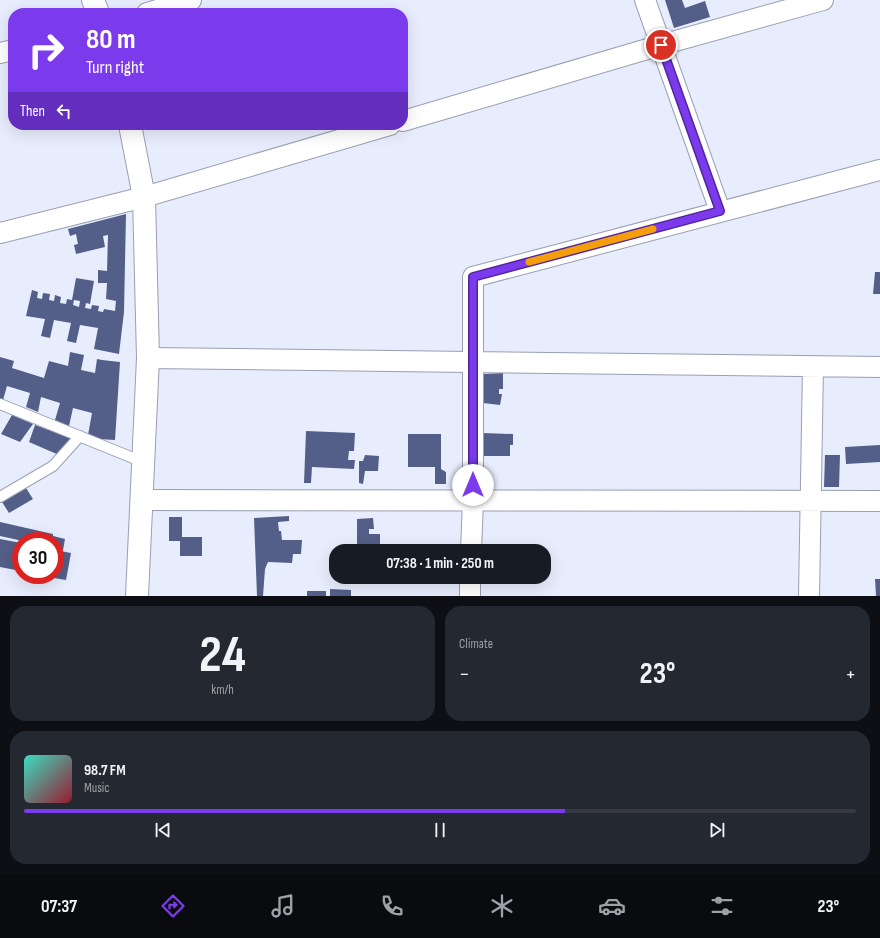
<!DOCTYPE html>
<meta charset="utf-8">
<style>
:root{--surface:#171b24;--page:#242831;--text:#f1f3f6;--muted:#9ea1a6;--line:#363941;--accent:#7c3aed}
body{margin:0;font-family:"Sofia Sans Condensed",sans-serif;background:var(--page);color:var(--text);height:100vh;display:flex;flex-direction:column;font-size:15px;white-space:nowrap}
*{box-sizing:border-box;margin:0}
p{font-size:13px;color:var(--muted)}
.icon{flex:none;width:22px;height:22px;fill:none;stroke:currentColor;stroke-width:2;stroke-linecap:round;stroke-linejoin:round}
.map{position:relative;height:596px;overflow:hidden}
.side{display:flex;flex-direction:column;gap:10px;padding:10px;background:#0d0f14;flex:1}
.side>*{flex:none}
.hud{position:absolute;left:8px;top:8px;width:400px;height:122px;border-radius:16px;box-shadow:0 4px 16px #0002;background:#7c3aed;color:#fff;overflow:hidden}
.speed{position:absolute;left:12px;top:532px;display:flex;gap:8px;font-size:20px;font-weight:700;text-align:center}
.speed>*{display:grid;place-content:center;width:52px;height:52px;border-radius:50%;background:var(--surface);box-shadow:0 4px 16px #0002;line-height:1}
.speed .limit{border:6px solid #d22;background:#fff;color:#111}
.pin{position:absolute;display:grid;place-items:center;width:34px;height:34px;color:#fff;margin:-17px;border:2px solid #fff;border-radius:50%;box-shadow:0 1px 4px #0007}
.me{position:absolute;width:44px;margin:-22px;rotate:0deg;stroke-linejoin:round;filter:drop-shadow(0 0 3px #0008)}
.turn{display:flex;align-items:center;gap:14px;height:84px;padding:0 12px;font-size:18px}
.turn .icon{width:52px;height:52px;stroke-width:2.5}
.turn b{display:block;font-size:28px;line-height:34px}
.then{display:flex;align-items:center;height:38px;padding:0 12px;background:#0003;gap:8px;font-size:15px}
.big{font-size:30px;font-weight:700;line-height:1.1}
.side .tile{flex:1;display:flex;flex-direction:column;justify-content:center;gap:6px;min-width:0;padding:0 14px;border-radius:16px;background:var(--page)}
.side .dial{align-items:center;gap:0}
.dial b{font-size:52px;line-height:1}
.song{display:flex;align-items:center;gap:12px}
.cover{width:48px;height:48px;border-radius:6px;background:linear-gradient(135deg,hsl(170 70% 55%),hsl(350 70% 35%))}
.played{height:4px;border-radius:2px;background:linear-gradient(90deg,var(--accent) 65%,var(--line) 65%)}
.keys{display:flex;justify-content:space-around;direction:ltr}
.heat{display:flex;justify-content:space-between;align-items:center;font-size:22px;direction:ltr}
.side .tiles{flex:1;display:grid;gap:10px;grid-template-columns:1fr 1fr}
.tile:last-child{grid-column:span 2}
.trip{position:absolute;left:329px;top:544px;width:222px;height:40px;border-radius:16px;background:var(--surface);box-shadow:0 4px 16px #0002;font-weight:700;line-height:40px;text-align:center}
.dock{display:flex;height:64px;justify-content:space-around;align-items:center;background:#090b0e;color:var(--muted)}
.dock .icon{width:28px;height:28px}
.dock .on{color:var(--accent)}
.dock b{font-size:18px;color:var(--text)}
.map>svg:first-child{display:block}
.building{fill:#535f88;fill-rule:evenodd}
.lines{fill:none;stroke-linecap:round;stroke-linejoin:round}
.lane-casing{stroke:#999fb1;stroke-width:12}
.street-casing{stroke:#999fb1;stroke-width:22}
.secondary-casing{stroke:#999fb1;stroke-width:24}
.lane{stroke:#fff;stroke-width:10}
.street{stroke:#fff;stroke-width:20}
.secondary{stroke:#fff;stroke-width:22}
.route-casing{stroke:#51269a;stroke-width:10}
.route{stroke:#7c3aed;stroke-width:7}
.slow{stroke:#f59e0b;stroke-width:7}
</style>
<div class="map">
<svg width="880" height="596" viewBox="0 0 880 596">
<rect width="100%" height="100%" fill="#e8edfd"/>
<path class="building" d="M 665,0 L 682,0 L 685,8 L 705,1 L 710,17 L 674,28 Z
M 126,214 L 124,312 L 119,354 L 94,349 L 98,328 L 80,325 L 76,343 L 67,341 L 71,323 L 54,320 L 50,338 L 41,336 L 45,319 L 26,316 L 32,290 L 38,292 L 37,298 L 42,299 L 43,293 L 50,294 L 49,300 L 54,301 L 55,295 L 61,297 L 60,303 L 66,304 L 67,299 L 72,300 L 76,278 L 94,281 L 90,304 L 86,303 L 85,308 L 91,309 L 92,305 L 99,306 L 98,311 L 103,312 L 104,309 L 115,311 L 116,301 L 106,299 L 107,283 L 98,283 L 98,270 L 107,271 L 108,235 L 103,236 L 105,247 L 76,254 L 74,245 L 78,244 L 76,234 L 70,236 L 68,229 ZM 74,300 L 80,301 L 79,307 L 73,305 Z
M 875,272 L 880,272 L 880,294 L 873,294 Z
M 70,352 L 84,355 L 81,370 L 95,373 L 97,359 L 102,360 L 120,362 L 115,440 L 98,439 L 88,435 L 92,413 L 73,408 L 69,426 L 55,420 L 60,403 L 41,397 L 38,412 L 26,407 L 30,393 L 7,386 L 3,400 L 0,399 L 0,357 L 14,361 L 12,368 L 44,378 L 49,361 L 68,366 Z
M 503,373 L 503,389 L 499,389 L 499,394 L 502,394 L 500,405 L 483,403 L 484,374 Z
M 12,415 L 33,424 L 20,442 L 1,434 Z
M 35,425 L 73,439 L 59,455 L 29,442 Z
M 306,431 L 355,433 L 354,451 L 349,451 L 348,460 L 355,460 L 354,469 L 312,467 L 311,483 L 304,483 Z
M 483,433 L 513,434 L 513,445 L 510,445 L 510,456 L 483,456 Z
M 408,434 L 441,434 L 441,469 L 446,472 L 446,484 L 435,484 L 435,467 L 408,467 Z
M 880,445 L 880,462 L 846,464 L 845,447 Z
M 365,455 L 379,456 L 378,471 L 365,471 L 363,484 L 359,483 L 359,461 L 363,461 Z
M 825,455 L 840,455 L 839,487 L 824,487 Z
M 26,488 L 33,499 L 9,513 L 2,502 Z
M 289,516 L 289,521 L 278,522 L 279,531 L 281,531 L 282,540 L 302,540 L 301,554 L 293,554 L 292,563 L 268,562 L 265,569 L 263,596 L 257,596 L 254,518 Z
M 169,517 L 182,517 L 182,537 L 202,537 L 202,556 L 180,556 L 180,541 L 169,541 Z
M 373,518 L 374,529 L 369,529 L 369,534 L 380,534 L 380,547 L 357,547 L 357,519 Z
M 0,522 L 44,532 L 53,534 L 53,536 L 65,539 L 63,550 L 55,548 L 55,541 L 23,541 L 0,536 Z
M 0,539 L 21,543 L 21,571 L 0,567 Z
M 55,550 L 71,553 L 66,580 L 42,576 L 55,575 Z
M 875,579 L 880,579 L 880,596 L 876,596 Z
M 330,589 L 351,590 L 351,596 L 330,596 Z
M 307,591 L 326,591 L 326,596 L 307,596 Z"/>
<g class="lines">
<g class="lane-casing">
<path id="lane" d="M 0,404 L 143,462
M 0,497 L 53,466 L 80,436"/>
</g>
<g class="street-casing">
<path id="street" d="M 645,0 L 720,211
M 147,13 L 191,0
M 0,53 L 13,50
M 403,121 L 661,45 L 823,0
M 0,233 L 144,197 L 390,125
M 148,358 L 880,367
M 142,500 L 880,501
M 471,551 L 473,501 L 473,277 L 880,170
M 470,596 L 470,577
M 809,596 L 813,367"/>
</g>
<g class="secondary-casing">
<path id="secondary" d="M 93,0 L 98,13
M 130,125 L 144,197 L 148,358 L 137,596"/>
</g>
<use href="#lane" class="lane"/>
<use href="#street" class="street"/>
<use href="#secondary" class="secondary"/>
</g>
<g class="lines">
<g class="route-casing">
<path id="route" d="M 473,485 L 473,277 L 720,211 L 661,45"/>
</g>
<use href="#route" class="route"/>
<path class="slow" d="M 529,262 L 653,229"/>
</g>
</svg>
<div class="speed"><div class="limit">30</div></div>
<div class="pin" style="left:661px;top:45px;background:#d93025"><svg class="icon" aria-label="arrive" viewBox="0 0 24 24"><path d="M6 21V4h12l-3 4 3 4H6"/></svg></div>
<svg class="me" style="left:473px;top:485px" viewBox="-20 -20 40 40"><circle r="19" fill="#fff"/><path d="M0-13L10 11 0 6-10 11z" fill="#7c3aed"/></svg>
<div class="trip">07:38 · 1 min · 250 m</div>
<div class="hud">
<div class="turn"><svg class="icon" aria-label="right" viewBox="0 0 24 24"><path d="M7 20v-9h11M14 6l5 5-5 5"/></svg><div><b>80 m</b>Turn right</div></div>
<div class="then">Then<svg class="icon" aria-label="left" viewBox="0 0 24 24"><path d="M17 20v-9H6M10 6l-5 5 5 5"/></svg></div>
</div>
</div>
<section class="side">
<div class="tiles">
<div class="tile dial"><b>24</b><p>km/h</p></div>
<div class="tile"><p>Climate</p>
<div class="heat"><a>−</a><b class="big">23°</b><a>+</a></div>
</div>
<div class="tile">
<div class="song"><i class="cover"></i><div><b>98.7 FM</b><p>Music</p></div></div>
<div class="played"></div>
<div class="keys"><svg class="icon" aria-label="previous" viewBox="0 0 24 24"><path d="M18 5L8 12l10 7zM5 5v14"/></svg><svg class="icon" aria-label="pause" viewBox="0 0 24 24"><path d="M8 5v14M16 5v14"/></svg><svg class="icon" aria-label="next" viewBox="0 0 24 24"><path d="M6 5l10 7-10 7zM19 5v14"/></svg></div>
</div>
</div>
</section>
<nav class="dock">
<b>07:37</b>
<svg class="icon on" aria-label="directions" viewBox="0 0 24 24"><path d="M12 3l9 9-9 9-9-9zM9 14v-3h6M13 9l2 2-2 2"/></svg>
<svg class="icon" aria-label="music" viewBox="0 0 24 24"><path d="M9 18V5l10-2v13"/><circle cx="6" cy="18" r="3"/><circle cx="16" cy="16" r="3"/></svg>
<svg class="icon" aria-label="phone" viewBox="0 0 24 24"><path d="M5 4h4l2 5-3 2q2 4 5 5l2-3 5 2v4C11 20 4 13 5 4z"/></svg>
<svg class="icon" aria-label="climate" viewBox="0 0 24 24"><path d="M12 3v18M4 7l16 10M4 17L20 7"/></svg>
<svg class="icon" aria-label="car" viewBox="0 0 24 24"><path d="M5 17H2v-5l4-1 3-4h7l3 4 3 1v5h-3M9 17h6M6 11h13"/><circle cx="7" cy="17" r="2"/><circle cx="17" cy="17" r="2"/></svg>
<svg class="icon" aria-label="filters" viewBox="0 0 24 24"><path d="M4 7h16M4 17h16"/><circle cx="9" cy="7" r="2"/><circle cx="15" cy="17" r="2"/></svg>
<b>23°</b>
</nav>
